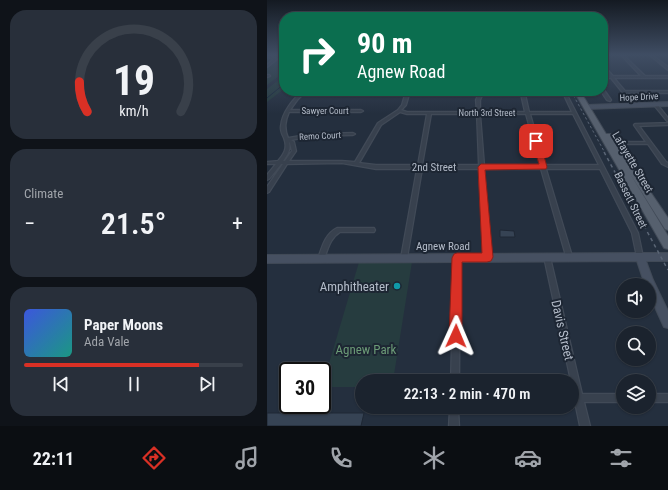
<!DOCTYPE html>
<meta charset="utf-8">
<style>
:root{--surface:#1b232e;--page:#282f3a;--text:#f1f3f6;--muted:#a0a4aa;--line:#39404a;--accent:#d93025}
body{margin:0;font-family:"Roboto Condensed",sans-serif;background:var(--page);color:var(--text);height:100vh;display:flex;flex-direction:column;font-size:15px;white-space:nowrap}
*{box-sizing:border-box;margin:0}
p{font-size:13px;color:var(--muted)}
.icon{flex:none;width:22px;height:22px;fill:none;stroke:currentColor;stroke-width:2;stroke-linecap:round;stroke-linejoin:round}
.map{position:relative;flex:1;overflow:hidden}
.details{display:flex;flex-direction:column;gap:10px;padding:10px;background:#0f1319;width:267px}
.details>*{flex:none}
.top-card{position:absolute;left:12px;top:12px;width:329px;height:84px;border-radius:16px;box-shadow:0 1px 3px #0004,0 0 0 1px var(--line);background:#0b6e4f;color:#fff;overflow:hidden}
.buttons{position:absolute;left:349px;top:278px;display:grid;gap:8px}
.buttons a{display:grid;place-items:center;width:40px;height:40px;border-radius:50%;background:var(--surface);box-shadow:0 1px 3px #0004,0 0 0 1px var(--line);font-size:20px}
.speed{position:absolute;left:12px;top:362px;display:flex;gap:8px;font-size:20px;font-weight:700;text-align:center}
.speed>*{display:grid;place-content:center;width:52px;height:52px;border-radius:50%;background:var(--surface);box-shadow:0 1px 3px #0004,0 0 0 1px var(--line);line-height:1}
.speed .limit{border:2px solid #111;border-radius:6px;background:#fff;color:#111}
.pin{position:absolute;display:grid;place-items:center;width:34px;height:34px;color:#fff;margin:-17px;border-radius:8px;box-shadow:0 2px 6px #0006}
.me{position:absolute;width:44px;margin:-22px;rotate:1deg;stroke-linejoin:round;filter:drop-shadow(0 0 3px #0008)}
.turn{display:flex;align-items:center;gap:14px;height:84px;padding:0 12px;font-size:18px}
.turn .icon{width:52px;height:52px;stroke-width:2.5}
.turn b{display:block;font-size:28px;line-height:34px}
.big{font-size:30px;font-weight:600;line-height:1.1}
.details .card{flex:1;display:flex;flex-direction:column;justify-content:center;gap:6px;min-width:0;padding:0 14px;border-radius:16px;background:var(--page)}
.details .dial{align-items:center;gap:0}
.dial svg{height:104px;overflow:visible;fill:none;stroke:var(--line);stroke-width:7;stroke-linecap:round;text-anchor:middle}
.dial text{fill:var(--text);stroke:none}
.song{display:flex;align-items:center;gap:12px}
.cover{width:48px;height:48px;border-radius:6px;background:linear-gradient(135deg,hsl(230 70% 55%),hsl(170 70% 35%))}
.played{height:4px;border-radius:2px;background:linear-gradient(90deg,var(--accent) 80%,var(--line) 80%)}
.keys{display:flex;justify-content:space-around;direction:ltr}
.heat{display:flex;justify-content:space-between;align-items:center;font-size:22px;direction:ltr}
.trip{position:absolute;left:88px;top:374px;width:224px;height:40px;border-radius:20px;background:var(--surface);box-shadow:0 1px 3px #0004,0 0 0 1px var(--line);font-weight:600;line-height:40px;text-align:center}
.menu{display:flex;height:64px;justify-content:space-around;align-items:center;background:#0b0e12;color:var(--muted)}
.menu .icon{width:28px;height:28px}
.menu .on{color:var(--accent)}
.menu b{font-size:18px;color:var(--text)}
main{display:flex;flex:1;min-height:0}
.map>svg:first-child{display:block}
.green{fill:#263c3f}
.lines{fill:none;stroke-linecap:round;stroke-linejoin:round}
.stream{stroke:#17263c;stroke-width:1}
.building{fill:#364354;stroke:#1f2835}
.street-casing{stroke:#414a57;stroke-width:2.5}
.secondary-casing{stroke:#414a57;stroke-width:2}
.primary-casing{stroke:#414a57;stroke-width:2}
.street{fill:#38414e;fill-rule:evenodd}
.secondary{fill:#465061;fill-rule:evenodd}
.primary{fill:#56606e;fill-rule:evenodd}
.rail-far1{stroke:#5a6575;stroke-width:1;stroke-dasharray:2.5 2.5;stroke-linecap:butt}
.rail{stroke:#5a6575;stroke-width:1.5;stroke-dasharray:3.5 3.5;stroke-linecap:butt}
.route{fill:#d93025;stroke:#8d1f18}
.culture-dot{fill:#0f9aa8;stroke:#1d2633;stroke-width:1.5}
.labels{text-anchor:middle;stroke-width:4;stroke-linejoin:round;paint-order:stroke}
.far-street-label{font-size:9px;fill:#b4bcc9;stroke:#1d2633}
.street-label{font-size:11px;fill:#b4bcc9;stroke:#1d2633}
.near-poi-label{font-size:13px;fill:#b4bcc9;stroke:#1d2633;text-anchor:end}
.near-street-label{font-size:13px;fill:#b4bcc9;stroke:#1d2633}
.near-park-label{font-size:13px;fill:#6b9a76;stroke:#1d2633}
</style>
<main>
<section class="details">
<div class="card dial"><svg viewBox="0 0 100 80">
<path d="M14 69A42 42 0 1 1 86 69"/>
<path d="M14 69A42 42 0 0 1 8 46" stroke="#d93025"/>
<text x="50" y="56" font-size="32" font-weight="700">19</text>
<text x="50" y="72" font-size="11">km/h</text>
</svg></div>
<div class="card"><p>Climate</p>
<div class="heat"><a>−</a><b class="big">21.5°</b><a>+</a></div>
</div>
<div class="card">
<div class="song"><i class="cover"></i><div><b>Paper Moons</b><p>Ada Vale</p></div></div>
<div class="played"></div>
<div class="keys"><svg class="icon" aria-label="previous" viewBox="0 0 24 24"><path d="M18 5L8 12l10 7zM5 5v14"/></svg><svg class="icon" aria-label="pause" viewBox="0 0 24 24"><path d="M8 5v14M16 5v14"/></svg><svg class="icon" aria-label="next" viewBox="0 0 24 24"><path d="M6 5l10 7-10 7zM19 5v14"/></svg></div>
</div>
</section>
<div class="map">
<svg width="401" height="426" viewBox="0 0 401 426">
<rect width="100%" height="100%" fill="#242f3e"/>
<path class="green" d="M 0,55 L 17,55 L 17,72 L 0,85 Z
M 17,76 L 17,89 L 0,102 L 0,89 Z
M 92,262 L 145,262 L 126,381 L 95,381 L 95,387 L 55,387 Z"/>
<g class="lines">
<path class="stream" d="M 0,98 L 17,84"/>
</g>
<path class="building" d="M 233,230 L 247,231 L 248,237 L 233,237 Z
M 0,413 L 97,413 L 94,426 L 0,426 Z"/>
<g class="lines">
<g class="street-casing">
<path id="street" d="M 0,55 L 10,59 L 0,67 L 0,65 L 7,59 L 0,57 Z
M 354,55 L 356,55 L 378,76 L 401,76 L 401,78 L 347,78 L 358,91 L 401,91 L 401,93 L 356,93 L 344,78 L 336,78 L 336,76 L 342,76 L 336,68 L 336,65 L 346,76 L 374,76 Z
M 383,55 L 385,55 L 401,67 L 401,70 Z
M 0,75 L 2,75 L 3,76 L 0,77 Z
M 336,90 L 337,90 L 344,100 L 343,101 L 340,100 L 334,91 L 336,91 Z
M 35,91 L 104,91 L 106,92 L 104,93 L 37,93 L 31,99 L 23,110 L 94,110 L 96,111 L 94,112 L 22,112 C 18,121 17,128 21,138 L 45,134 L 86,133 L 88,134 L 86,135 L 45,136 L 24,140 L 27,142 L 29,151 L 22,161 L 75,161 L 88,162 L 111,123 L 131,110 L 135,105 L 139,91 L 143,91 L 139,105 L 134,110 L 140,112 L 210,112 L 209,100 L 213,91 L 217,91 L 213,100 L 213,112 L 258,112 L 254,94 L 257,92 L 299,93 L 371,233 L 376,257 L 375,259 L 373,260 L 371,259 L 370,257 L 365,233 L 333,169 L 279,169 L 305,256 L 304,258 L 302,259 L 300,258 L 299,256 L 274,169 L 217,169 L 223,257 L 222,259 L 220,260 L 218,259 L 217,257 L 212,169 L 155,169 L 140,258 L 139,260 L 137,261 L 135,260 L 134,258 L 150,169 L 109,169 L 75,163 L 20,164 L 2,192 L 0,193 L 0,187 L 16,164 L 14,164 L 2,179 L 0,180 L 0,175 L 9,164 L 0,164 L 0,162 L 11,161 C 17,154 21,148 17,138 C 15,134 13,130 14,126 C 15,112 26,100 35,91 ZM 258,94 L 297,95 L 305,112 L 262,112 ZM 133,112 L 140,114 L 160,114 L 151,165 L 109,165 L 92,163 L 114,125 ZM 164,114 L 210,114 L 212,165 L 155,165 ZM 213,114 L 259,114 L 273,165 L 217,165 ZM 263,114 L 306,114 L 332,165 L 278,165 ZM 22,142 L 23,143 L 25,151 L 18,161 L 16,161 C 20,155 24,150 22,142 Z
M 387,103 L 389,103 L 401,118 L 401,121 L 400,121 L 387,105 Z
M 401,123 L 401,125 L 372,126 L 399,162 L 401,163 L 401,167 L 395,164 L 381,144 L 348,144 L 346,143 L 348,142 L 379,142 L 367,125 L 368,124 Z
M 70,228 L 107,228 L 108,230 L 107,232 L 73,232 C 62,239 61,250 56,261 L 54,262 L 52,261 L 51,259 C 55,247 58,234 70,228 Z
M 280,254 L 282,255 L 283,257 L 315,394 L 356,394 L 356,402 L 317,402 L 323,426 L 313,426 L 308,402 L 305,402 L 305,394 L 306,394 L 305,381 L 304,381 L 277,257 L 278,255 Z
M 190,255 L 192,256 L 193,258 L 192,381 L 184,381 L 187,258 L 188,256 Z
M 382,394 L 401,394 L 401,402 L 382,402 Z
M 183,407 L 191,407 L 192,426 L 182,426 Z"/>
</g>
<g class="secondary-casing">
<path id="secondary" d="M 401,102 L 401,106 L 320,109 L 317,107 L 320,105 Z
M 373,253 L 401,253 L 401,261 L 379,261 L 386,280 L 401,311 L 401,328 L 397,327 L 382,294 L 382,285 L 378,285 L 370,261 L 0,263 L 0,255 Z"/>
</g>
<g class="primary-casing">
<path id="primary" d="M 307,91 L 313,91 L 339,134 L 344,134 L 401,218 L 401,230 L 398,229 L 362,172 L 401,236 L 401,249 L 397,248 Z"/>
</g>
<use href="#street" class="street"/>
<use href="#secondary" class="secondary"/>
<use href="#primary" class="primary"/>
<path class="rail-far1" d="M 304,91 L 338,153"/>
<path class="rail" d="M 337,152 L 401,270"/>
</g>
<linearGradient id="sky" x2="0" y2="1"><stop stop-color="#141a22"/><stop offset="0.48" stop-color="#3f4d63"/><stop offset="1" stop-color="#3f4d63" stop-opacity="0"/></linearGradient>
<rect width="401" height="114" fill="url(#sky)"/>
<path class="route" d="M 269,138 L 273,141 L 280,167 L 279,169 L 218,170 L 226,257 L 224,261 L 220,262 L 195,262 L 195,336 L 193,341 L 189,343 L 184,341 L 182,336 L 185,258 L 187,254 L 190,253 L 215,253 L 211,167 L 214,164 L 272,164 L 265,141 Z"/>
<circle class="culture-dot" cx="130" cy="286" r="4"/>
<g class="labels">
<g class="far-street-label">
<text transform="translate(372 97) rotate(-3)" y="3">Hope Drive</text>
<text x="58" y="114">Sawyer Court</text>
<text x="220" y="116">North 3rd Street</text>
<text transform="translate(53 136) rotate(-3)" y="3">Remo Court</text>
</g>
<g class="street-label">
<text transform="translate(366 162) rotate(59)" y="4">Lafayette Street</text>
<text x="167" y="171">2nd Street</text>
<text transform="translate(364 200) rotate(64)" y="4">Bassett Street</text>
<text x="176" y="250">Agnew Road</text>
</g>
<g class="near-poi-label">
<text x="122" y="291">Amphitheater</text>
</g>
<g class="near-street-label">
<text transform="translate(296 330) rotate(77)" y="5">Davis Street</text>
</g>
<g class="near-park-label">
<text x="99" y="354">Agnew Park</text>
</g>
</g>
</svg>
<div class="buttons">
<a><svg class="icon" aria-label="sound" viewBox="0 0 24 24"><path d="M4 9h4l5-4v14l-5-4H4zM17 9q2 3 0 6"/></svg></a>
<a><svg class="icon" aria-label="search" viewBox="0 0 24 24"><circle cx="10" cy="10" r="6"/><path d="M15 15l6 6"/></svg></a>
<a><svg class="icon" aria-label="layers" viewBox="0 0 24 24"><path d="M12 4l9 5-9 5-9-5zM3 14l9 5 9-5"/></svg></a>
</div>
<div class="speed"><div class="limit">30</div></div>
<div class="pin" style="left:269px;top:141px;background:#d93025"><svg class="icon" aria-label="arrive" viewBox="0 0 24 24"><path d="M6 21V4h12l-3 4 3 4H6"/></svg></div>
<svg class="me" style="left:189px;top:336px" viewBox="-20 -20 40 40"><path d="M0-17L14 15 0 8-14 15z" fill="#d93025" stroke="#fff" stroke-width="4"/></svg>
<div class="trip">22:13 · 2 min · 470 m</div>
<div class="top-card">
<div class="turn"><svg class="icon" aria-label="right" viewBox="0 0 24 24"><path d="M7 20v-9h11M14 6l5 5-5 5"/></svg><div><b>90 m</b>Agnew Road</div></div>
</div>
</div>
</main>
<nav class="menu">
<b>22:11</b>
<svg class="icon on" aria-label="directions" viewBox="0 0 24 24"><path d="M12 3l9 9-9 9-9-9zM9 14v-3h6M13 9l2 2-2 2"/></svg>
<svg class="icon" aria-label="music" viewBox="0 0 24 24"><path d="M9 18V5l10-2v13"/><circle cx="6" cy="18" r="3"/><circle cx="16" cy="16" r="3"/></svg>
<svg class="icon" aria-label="phone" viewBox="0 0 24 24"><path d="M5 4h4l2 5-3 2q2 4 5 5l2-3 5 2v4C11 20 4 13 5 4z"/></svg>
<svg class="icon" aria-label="climate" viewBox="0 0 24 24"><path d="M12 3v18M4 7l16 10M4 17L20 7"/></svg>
<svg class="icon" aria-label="car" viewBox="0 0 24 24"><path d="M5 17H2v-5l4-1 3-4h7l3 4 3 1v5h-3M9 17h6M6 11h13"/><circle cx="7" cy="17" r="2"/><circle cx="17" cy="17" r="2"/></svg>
<svg class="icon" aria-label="filters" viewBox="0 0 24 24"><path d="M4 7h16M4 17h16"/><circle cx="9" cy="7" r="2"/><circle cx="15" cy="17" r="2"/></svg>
</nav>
